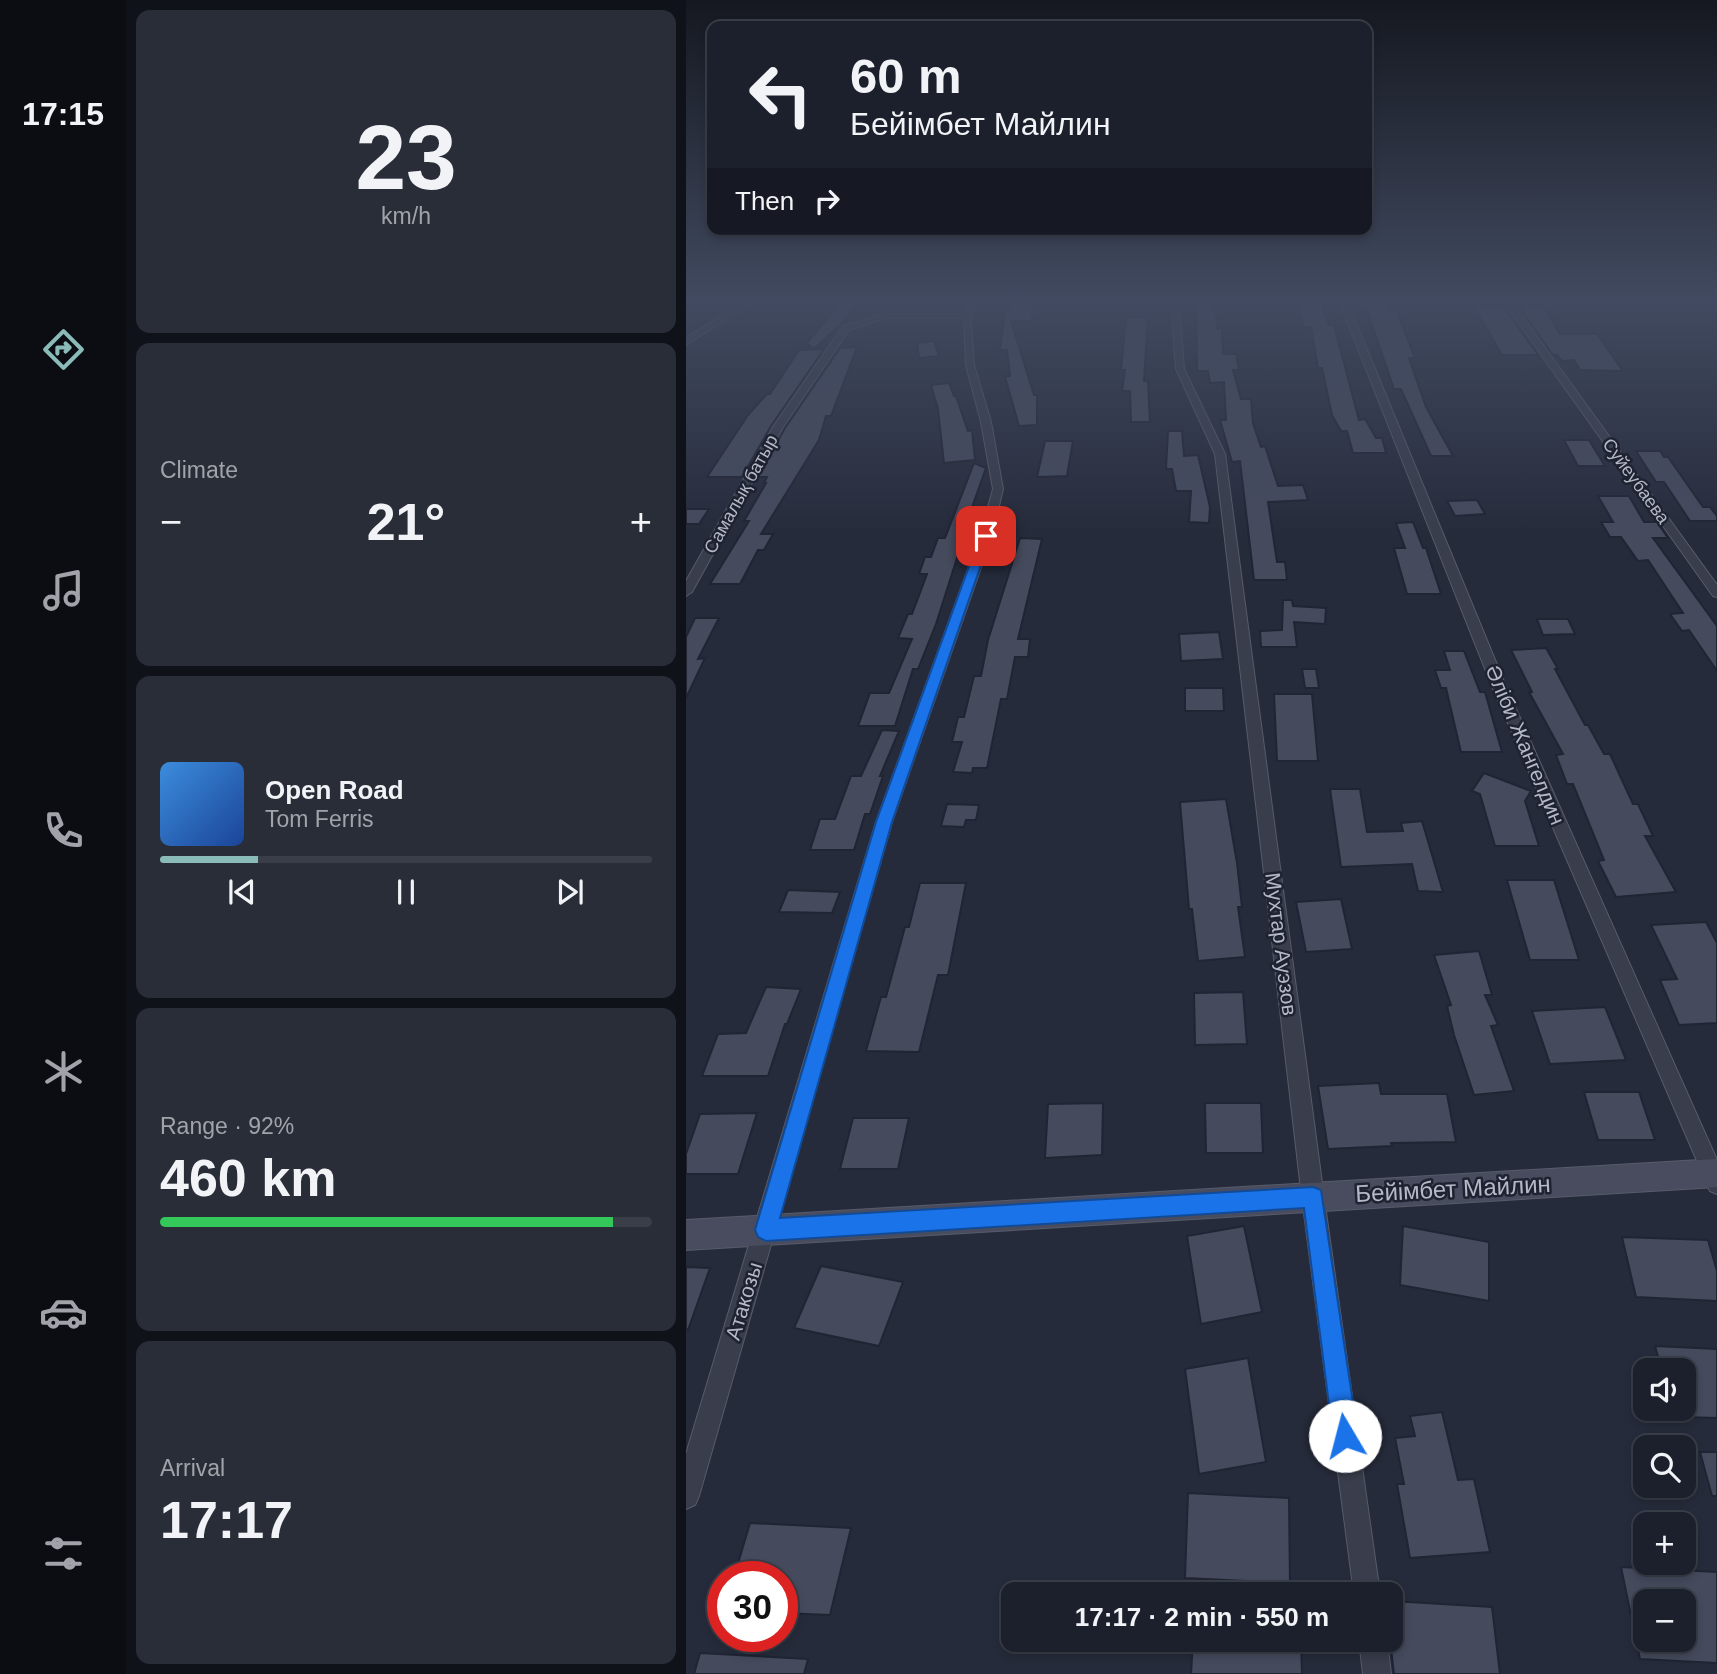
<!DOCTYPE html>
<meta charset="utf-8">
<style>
:root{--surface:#1c202c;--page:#292d38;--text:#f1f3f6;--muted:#a0a3a9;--line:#3a3e48;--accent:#8bbbb9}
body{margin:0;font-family:Arial,sans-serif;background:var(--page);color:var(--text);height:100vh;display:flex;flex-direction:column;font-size:26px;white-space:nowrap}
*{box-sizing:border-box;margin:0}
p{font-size:23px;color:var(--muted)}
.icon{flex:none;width:38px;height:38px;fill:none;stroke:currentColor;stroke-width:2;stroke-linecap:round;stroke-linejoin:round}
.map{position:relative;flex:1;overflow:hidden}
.details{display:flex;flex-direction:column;gap:10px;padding:10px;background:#0f1218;width:560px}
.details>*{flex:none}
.hud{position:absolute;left:21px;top:21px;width:665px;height:214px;border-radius:14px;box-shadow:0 4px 10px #0003,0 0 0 2px var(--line);background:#1c202c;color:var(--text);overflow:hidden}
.fabs{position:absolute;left:947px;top:1358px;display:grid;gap:14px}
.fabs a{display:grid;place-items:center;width:63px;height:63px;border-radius:14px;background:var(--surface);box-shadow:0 4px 10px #0003,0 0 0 2px var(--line);font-size:35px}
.speed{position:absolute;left:21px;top:1561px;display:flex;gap:14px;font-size:35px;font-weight:700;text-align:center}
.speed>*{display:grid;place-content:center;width:91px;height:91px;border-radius:50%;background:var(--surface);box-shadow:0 4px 10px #0003,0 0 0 2px var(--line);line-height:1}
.speed .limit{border:10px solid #d22;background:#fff;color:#111}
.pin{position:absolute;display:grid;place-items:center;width:60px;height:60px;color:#fff;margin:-30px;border-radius:14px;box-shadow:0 4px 10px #0006}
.me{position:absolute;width:77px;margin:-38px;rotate:352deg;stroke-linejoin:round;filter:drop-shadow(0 0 5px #0008)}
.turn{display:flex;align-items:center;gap:24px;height:147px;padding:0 28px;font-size:32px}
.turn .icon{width:91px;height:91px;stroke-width:2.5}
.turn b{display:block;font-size:49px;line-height:60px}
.then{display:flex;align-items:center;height:66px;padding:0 28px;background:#0003;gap:14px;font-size:26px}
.big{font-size:52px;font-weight:700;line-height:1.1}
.details .widget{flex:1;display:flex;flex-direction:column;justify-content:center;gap:10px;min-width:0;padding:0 24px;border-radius:14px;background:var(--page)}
.details .dial{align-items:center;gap:0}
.dial b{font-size:91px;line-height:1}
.song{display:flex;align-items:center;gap:21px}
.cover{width:84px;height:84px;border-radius:10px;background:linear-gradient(135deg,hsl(210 70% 55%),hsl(220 70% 35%))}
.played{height:7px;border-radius:4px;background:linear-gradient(90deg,var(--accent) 20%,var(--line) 20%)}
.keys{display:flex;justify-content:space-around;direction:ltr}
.heat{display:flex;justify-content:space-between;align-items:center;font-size:38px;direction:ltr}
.charge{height:10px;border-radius:5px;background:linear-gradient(90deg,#34c759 92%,var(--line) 0)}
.trip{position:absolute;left:315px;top:1582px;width:402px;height:70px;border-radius:14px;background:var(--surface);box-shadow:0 4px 10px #0003,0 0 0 2px var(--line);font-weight:700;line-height:70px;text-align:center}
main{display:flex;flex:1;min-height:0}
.menu{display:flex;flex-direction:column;width:126px;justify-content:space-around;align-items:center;background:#0b0d12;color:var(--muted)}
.menu .icon{width:49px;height:49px}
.menu .active{color:var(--accent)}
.menu b{font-size:32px;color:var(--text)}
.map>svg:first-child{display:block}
.building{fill:#454a5d;stroke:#202433;stroke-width:2;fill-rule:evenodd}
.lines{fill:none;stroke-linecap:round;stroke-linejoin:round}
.street-casing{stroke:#575b6a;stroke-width:2}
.secondary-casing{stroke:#575b6a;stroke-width:2}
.street{fill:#393d4c;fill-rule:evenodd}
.secondary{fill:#484c5e;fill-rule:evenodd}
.route{fill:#1a73e8;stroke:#114b97;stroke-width:2}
.labels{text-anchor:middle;stroke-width:5;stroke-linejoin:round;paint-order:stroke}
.far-street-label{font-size:18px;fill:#b5b8c7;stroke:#1e2231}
.street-label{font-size:21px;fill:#b5b8c7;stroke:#1e2231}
.near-street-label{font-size:24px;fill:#b5b8c7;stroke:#1e2231}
</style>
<main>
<nav class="menu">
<b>17:15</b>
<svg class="icon active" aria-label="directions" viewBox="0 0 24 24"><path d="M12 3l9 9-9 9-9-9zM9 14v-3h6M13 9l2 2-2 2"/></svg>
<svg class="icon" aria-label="music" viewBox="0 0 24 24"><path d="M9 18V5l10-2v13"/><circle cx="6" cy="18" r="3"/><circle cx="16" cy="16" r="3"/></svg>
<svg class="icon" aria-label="phone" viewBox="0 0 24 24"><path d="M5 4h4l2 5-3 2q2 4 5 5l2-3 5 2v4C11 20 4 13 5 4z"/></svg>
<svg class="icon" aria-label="climate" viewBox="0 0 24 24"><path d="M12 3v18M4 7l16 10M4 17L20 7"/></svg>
<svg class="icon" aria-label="car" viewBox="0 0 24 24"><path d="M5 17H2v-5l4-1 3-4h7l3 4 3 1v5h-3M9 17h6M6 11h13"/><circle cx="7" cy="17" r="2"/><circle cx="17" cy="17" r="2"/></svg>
<svg class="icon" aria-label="filters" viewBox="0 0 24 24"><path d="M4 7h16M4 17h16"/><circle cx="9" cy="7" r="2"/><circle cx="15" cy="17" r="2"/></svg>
</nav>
<section class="details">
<div class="widget dial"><b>23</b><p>km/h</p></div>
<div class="widget"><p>Climate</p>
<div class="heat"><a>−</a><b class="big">21°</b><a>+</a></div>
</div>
<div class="widget">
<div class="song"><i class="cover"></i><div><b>Open Road</b><p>Tom Ferris</p></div></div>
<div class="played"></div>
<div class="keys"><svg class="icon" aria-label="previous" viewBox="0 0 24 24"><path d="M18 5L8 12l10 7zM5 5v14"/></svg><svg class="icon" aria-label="pause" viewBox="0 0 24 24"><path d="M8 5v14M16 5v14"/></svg><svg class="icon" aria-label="next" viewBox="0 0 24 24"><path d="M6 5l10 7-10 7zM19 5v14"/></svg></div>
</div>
<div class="widget"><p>Range · 92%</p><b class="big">460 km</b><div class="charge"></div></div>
<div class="widget"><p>Arrival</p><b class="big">17:17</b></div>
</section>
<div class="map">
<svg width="1031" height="1674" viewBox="0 0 1031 1674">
<rect width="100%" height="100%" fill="#262b3b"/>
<path class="building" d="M 155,301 L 172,301 L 157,322 L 128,349 L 121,343 Z
M 324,301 L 347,301 L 346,321 L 325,321 L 348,395 L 351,395 L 351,425 L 333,426 L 319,377 L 324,376 L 321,350 L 314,350 L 320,304 L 322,311 Z
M 612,301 L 634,301 L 643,325 L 648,325 L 673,420 L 679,419 L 690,438 L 696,438 L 700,453 L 667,453 L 661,431 L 655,431 L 646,415 L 636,368 L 632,368 L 625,327 L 617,327 Z
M 678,301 L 700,301 L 703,310 L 710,310 L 729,358 L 723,358 L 740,407 L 767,456 L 745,456 L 715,389 L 708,389 Z
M 510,305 L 529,305 L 531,328 L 536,328 L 537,354 L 550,354 L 553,370 L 547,370 L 555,399 L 565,399 L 567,423 L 575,447 L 579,446 L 592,486 L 617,485 L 622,500 L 582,502 L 591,562 L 599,562 L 601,580 L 568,580 L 554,461 L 546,462 L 534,420 L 540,420 L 538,382 L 524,383 L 522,371 L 511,371 Z
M 788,307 L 818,307 L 852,355 L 816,355 Z
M 833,307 L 857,307 L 874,334 L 911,334 L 937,371 L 894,370 L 888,360 L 876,361 L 871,355 L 867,355 Z
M 440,317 L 462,317 L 458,381 L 462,381 L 464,422 L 445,422 L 444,391 L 436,391 L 439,370 L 435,370 Z
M 248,341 L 253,356 L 233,358 L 231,343 Z
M 171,347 L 145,416 L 140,416 L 133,440 L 75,534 L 87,534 L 78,550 L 72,550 L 54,584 L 24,584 L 63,521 L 58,521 L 80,483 L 78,483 L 81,477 L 72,477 L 99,428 L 154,348 Z
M 138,349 L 85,426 L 56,477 L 21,477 L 62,415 L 81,394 L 84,394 L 113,350 Z
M 263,383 L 268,396 L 270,396 L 282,431 L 286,430 L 289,460 L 258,463 L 252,409 L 245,385 Z
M 482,431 L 496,431 L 498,456 L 512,455 L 524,507 L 523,523 L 503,522 L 505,491 L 490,491 L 486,469 L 480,469 Z
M 878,440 L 903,440 L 919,466 L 892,466 Z
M 359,441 L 387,441 L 381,476 L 351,477 Z
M 950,451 L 974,451 L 978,457 L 982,457 L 1017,507 L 1024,507 L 1031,516 L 1031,521 L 1004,521 L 978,482 L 970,482 Z
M 288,463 L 300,468 L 284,513 L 293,513 L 287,530 L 280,530 L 250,624 L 232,669 L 227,669 L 209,726 L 172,726 L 184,693 L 203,693 L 226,639 L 212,638 L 222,614 L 226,614 L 241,574 L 233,574 L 239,557 L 245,557 L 252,538 L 259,538 Z
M 912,496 L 943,496 L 958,522 L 971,522 L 982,538 L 967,538 L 1031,626 L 1031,671 L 1003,630 L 996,631 L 984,614 L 997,613 L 962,560 L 952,561 L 935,537 L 924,537 L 915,522 L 927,522 Z
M 791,500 L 799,514 L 769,516 L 761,501 Z
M 0,509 L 23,509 L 13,524 L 0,524 Z
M 727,522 L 737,548 L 740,548 L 755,594 L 721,594 L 708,548 L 719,548 L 710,523 Z
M 334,538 L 356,539 L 332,639 L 344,639 L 342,657 L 329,657 L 321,699 L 315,699 L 301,768 L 287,768 L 286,773 L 267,772 L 276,742 L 266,742 L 272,717 L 278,717 L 288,676 L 295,676 L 302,640 Z
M 597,600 L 606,600 L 607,606 L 640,608 L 639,624 L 608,622 L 611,647 L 575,647 L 574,631 L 596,630 Z
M 9,618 L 33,618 L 12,659 L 19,658 L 0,698 L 0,637 Z
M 851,619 L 882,619 L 889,634 L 857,635 Z
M 533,632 L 537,659 L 495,661 L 493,634 Z
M 860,648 L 872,669 L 869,669 L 899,725 L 902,725 L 918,754 L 924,754 L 947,804 L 952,804 L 967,836 L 959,836 L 990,892 L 930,897 L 912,861 L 918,860 L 887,784 L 881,784 L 870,755 L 877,754 L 843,692 L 846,692 L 825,650 Z
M 758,651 L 778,651 L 794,692 L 799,692 L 816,752 L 775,752 L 760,688 L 755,688 L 749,670 L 764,670 Z
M 616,669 L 630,669 L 633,688 L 619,688 Z
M 499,688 L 537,688 L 538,711 L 499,711 Z
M 588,694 L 626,694 L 632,761 L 591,761 Z
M 196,730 L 213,731 L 194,776 L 197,776 L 184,814 L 179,814 L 168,850 L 124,850 L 134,819 L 149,819 L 165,776 L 175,776 Z
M 798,773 L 845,791 L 839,801 L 853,846 L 809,846 L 794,794 L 786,791 Z
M 644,789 L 674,789 L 681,832 L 717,831 L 715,823 L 736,821 L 757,892 L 732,891 L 726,864 L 655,867 Z
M 540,799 L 551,863 L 556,907 L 552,907 L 559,957 L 512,961 L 506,909 L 503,909 L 494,802 Z
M 261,804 L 293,805 L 290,820 L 280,820 L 278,827 L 255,826 Z
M 821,880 L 868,880 L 893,960 L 844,960 Z
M 234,883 L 280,883 L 262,975 L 252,975 L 233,1052 L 180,1051 L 195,997 L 200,997 L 219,927 L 223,927 Z
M 102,890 L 154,892 L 146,913 L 93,912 Z
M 655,899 L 666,949 L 620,952 L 610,902 Z
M 1020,922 L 1031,943 L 1031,1023 L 993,1025 L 974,980 L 991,979 L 965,925 Z
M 793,951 L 806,995 L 799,995 L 812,1025 L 805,1026 L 828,1091 L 788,1095 L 768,1035 L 761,1006 L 765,1005 L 748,955 Z
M 80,987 L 115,989 L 101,1024 L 99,1024 L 82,1076 L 16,1076 L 32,1034 L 60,1033 Z
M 557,992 L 561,1044 L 509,1045 L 508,993 Z
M 919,1007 L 940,1060 L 864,1064 L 846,1011 Z
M 693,1083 L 695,1094 L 761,1094 L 770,1142 L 705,1143 L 706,1146 L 642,1149 L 632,1086 Z
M 898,1092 L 953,1092 L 969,1140 L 912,1140 Z
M 417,1103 L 416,1155 L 359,1158 L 362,1104 Z
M 519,1103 L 575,1103 L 577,1153 L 520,1153 Z
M 71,1113 L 52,1174 L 0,1174 L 0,1154 L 14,1114 Z
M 167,1118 L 223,1118 L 212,1169 L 154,1169 Z
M 558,1226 L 576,1312 L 515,1324 L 501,1236 Z
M 717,1226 L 803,1242 L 803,1301 L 714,1285 Z
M 936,1237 L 1022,1240 L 1031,1271 L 1031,1301 L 950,1297 Z
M 135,1266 L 217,1282 L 193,1346 L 108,1328 Z
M 0,1267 L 24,1268 L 2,1330 L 0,1329 Z
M 969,1346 L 1031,1349 L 1031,1418 L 998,1417 L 998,1370 L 976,1370 Z
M 562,1358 L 580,1462 L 513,1474 L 499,1369 Z
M 756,1412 L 772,1480 L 788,1479 L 804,1552 L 724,1558 L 711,1484 L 718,1484 L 709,1438 L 729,1436 L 724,1416 Z
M 1014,1452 L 1031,1452 L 1031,1496 L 1026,1496 Z
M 502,1493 L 603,1498 L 604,1583 L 499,1578 Z
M 64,1523 L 165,1528 L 144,1615 L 96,1613 L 96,1577 L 48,1577 Z
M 935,1567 L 1031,1572 L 1031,1663 L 954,1659 ZM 959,1601 L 998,1601 L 998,1640 L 959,1640 Z
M 705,1601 L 806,1607 L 814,1674 L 708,1674 L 704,1640 Z
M 507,1640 L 615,1640 L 616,1674 L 505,1674 Z
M 14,1653 L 122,1659 L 118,1674 L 8,1674 Z"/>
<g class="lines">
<g class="street-casing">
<path id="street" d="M 59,301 L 69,301 L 0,345 L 0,338 Z
M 282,301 L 290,301 L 285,324 L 288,365 L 305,422 L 317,489 L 306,536 L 206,822 L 13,1496 L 9,1505 L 0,1509 L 0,1454 L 190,822 L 294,536 L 307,489 L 295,422 L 280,365 L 278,318 L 200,318 L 163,330 L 97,427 L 6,592 L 0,596 L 0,581 L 87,427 L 157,326 L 199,314 L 279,314 Z
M 485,301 L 493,301 L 498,369 L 539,454 L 638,1198 L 694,1594 L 668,1594 L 616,1198 L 529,454 L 490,369 Z
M 653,301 L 661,301 L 819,684 L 1031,1160 L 1031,1194 L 1024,1191 L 805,684 Z
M 817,301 L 825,301 L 1031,585 L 1031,597 L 1027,596 Z
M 673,1640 L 701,1640 L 705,1674 L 677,1674 Z"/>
</g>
<g class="secondary-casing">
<path id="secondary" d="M 1031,1159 L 1031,1187 L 0,1250 L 0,1220 Z"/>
</g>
<use href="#street" class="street"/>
<use href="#secondary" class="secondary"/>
</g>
<linearGradient id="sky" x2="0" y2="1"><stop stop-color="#151820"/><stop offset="0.56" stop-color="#414a60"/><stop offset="1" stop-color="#414a60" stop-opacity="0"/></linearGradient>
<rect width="1031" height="536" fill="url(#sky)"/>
<path class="route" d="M 300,532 L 305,536 L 206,822 L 94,1218 L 627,1187 L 635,1190 L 672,1436 L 668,1444 L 659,1448 L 650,1444 L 647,1436 L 618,1208 L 80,1241 L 72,1237 L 69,1230 L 190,822 L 294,536 Z"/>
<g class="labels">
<g class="far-street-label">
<text transform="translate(950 481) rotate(54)" y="6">Суйеубаева</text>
<text transform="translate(55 494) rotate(-61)" y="6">Самалық батыр</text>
</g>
<g class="street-label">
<text transform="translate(839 745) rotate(67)" y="7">Әліби Жангелдин</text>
<text transform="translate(595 944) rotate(83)" y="7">Мухтар Ауэзов</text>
<text transform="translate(58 1301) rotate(-73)" y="7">Атакозы</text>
</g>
<g class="near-street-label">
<text transform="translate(767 1189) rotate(-3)" y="8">Бейімбет Майлин</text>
</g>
</g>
</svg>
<div class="fabs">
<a><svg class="icon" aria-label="sound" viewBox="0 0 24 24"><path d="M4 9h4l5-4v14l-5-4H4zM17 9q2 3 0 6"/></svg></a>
<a><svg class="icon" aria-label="search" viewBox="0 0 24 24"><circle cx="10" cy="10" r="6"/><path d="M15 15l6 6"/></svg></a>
<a>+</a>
<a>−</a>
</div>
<div class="speed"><div class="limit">30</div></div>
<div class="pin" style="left:300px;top:536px;background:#d93025"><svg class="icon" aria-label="arrive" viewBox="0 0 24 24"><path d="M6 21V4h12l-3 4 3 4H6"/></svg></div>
<svg class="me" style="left:659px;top:1436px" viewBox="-20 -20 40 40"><circle r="19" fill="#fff"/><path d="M0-13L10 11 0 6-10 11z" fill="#1a73e8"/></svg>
<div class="trip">17:17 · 2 min · 550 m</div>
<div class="hud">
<div class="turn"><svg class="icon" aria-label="left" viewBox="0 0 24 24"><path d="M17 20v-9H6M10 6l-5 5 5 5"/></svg><div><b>60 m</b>Бейімбет Майлин</div></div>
<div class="then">Then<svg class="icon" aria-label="right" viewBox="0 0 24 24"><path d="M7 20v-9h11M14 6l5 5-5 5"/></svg></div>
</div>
</div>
</main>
